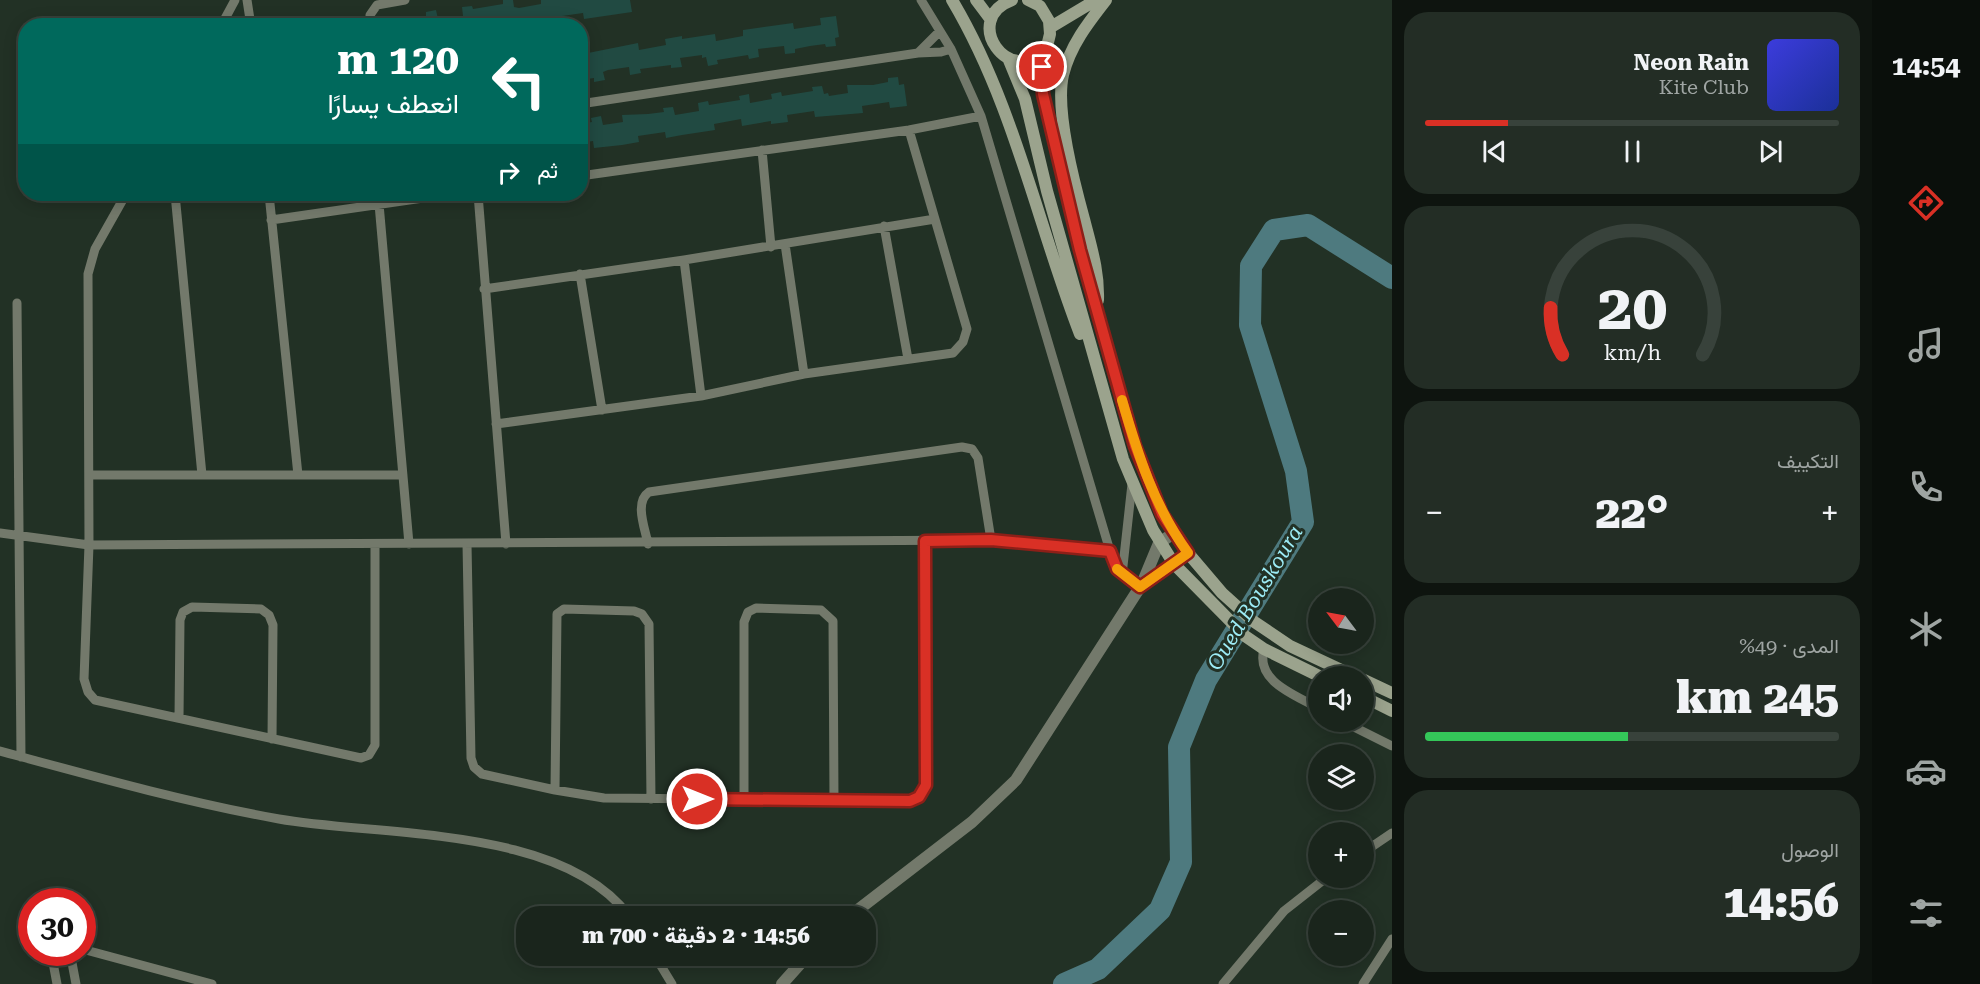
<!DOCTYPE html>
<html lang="ar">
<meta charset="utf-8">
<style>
:root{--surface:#1a251c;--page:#232d25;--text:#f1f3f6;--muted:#9fa5a3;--line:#38423b;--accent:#d93025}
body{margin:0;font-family:"Roboto Serif",Vazirmatn,serif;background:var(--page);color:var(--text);direction:rtl;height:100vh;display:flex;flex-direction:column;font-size:22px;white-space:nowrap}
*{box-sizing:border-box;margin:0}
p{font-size:20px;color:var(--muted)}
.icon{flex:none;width:33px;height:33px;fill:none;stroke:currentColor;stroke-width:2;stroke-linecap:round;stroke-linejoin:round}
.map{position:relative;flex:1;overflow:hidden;direction:ltr}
.details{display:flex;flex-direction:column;gap:12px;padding:12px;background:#0e140f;width:480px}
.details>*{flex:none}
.hud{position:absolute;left:18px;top:18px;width:570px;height:183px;border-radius:24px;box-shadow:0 3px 15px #0003,0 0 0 2px var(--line);direction:rtl;background:#00695c;color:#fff;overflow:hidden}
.needle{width:39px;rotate:302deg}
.tools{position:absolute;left:1308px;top:588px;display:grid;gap:12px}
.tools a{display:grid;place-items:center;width:66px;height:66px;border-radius:50%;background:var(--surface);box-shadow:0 3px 15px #0003,0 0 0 2px var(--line);font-size:30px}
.speed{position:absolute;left:18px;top:888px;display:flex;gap:12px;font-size:30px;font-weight:700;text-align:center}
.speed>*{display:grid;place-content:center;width:78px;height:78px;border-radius:50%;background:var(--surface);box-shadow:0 3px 15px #0003,0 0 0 2px var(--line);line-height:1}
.speed .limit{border:9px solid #d22;background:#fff;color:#111}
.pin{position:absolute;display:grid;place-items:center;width:51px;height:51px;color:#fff;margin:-26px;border:3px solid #fff;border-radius:50%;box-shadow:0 2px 6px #0007}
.me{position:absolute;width:66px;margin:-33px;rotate:90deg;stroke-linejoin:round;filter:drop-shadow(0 0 4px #0008)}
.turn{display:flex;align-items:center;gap:21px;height:126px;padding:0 30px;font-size:27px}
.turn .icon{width:78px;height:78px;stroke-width:2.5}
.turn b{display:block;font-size:42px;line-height:51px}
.then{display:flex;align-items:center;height:57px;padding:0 30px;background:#0003;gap:12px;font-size:22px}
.big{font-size:45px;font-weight:800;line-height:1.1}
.details .widget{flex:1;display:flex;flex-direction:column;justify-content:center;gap:9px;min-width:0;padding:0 21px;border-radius:24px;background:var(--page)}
.details .dial{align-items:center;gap:0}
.dial svg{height:156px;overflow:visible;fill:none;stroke:var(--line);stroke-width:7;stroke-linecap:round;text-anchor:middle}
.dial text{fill:var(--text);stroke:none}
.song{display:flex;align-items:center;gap:18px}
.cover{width:72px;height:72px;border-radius:9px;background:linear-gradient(135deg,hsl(240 70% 55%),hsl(230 70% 35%))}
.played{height:6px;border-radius:3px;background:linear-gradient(90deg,var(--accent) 20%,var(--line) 20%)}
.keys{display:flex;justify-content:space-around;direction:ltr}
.heat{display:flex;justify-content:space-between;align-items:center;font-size:33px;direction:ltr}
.charge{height:9px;border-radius:4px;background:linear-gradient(90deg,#34c759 49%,var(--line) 0)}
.trip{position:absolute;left:516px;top:906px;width:360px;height:60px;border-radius:24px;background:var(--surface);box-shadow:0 3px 15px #0003,0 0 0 2px var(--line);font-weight:800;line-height:60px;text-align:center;direction:rtl}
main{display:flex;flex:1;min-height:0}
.tab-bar{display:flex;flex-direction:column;width:108px;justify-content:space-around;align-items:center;background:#0a0f0b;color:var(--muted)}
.tab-bar .icon{width:42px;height:42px}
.tab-bar .selected{color:var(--accent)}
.tab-bar b{font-size:27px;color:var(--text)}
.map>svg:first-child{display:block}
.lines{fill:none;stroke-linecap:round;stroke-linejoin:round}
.river{stroke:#4e7a7f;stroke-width:22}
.building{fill:#214a42}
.minor{stroke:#73796b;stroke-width:9}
.tertiary{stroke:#73796b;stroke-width:12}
.secondary{stroke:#9ba38d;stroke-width:12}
.route-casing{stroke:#8d1f18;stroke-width:15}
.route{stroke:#d93025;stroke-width:10}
.slow{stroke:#f59e0b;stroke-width:10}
.labels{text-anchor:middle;stroke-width:6;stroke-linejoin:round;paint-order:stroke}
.water-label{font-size:21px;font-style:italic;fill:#9decf6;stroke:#223125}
</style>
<main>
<nav class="tab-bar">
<b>14:54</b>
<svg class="icon selected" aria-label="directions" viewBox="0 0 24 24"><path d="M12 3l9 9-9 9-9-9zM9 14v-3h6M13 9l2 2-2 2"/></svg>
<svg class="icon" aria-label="music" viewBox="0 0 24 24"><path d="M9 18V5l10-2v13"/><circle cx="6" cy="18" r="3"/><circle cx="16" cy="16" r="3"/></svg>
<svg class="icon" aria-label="phone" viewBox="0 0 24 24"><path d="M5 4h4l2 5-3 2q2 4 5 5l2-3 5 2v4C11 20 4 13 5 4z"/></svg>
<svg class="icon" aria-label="climate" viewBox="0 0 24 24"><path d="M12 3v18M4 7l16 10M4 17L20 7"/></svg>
<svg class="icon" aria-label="car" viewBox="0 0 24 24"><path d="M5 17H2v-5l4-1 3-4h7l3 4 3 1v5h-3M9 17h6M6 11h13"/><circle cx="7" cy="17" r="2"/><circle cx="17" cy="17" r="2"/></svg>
<svg class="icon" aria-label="filters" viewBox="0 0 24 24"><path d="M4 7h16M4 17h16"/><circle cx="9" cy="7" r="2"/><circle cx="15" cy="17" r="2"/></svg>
</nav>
<section class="details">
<div class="widget">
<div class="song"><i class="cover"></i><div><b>Neon Rain</b><p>Kite Club</p></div></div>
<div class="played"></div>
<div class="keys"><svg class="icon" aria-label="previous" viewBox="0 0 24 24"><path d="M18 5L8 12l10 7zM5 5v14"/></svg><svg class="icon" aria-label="pause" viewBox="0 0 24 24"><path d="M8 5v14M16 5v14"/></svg><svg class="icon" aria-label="next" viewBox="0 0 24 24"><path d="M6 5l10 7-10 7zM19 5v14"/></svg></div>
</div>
<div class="widget dial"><svg viewBox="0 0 100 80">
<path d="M14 69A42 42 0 1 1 86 69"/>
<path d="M14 69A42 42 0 0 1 8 45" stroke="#d93025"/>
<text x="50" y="56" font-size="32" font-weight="700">20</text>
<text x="50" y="72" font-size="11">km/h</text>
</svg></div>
<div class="widget"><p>التكييف</p>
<div class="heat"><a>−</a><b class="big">22°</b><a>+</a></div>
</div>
<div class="widget"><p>المدى · 49%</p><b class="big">245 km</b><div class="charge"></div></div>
<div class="widget"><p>الوصول</p><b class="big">14:56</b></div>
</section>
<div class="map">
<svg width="1392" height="984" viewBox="0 0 1392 984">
<rect width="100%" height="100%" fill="#223125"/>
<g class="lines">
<path class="river" d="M 1064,984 L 1098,969 L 1160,910 L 1181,862 L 1179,747 L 1206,680 L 1303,522 L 1296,471 L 1250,325 L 1251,266 L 1274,230 L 1308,225 L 1392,278"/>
</g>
<path class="building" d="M 503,0 L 513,0 L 514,7 L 519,8 L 541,4 L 541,0 L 630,0 L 632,12 L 584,19 L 583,13 L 569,15 L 556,17 L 557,24 L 545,26 L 400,26 L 399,20 L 426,16 L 426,12 L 436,10 L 438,19 L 463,16 L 462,7 L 472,6 L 473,9 L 503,4 Z
M 836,16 L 839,37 L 835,38 L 836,46 L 826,47 L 825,44 L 810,46 L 795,49 L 795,53 L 785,54 L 784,46 L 758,49 L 759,57 L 749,59 L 748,55 L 717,60 L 718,64 L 708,66 L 706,57 L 702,58 L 702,55 L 680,58 L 682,67 L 671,68 L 671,65 L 640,69 L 641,73 L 630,75 L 629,67 L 608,70 L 603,72 L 605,80 L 594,82 L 594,78 L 580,80 L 580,61 L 589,59 L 588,53 L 638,43 L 639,50 L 666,45 L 665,39 L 682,36 L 682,39 L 715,34 L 716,41 L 743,36 L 743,30 L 793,23 L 794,29 L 821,25 L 820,18 Z
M 898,77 L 899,85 L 904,84 L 907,106 L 890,108 L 889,102 L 862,106 L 863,113 L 815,117 L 814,111 L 787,115 L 788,122 L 771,124 L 771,121 L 742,126 L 741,119 L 714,124 L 715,130 L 682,135 L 666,138 L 665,132 L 638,136 L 639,142 L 622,145 L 594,148 L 593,141 L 580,143 L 580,124 L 592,122 L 591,118 L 601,116 L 603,125 L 623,122 L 622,115 L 648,114 L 664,112 L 663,108 L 673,107 L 675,115 L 699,111 L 698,103 L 708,101 L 709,105 L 740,100 L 739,96 L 749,94 L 750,103 L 772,99 L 771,94 L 781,92 L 782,96 L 813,91 L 812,87 L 822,86 L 824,94 L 828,93 L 829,96 L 848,93 L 847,85 L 873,85 L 888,82 L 888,78 Z"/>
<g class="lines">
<path class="minor" d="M 247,0 L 251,26
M 921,0 L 951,49 L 981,116 L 1110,551 L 1117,569 L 1140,587
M 221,26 L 235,0
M 370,26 L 370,15 L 377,5 L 405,0
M 918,53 L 940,31
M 580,104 L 918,53 L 941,52 L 951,49
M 762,150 L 771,247
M 580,176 L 909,130 L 981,116
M 126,194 L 95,249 L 88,274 L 89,545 L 84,679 L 88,692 L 95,700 L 361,758 L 369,755 L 375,745 L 375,544
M 175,194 L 202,475
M 269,194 L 298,475
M 478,194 L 506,544
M 435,196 L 451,194
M 379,204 L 409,544
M 271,220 L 423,198
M 884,226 L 908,359
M 785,244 L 804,374
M 684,260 L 701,396
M 580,274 L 602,410
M 484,289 L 684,260 L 935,219
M 17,303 L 21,757
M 496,424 L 701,396 L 804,374 L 953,353 L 963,342 L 967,329 L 909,130
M 89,475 L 403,475
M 0,533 L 89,545 L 991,540 L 1110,551
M 467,544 L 471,758 L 474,767 L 482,774 L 555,790 L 604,798 L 910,801 L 919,797 L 926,785 L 925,541
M 648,544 C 645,528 634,502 649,492 L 962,447 L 972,449 L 978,458 L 991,540
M 1122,575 L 1132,484
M 1264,649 C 1255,682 1296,695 1318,708
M 179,718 L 180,620 L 183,612 L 192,607 L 261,609 L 269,615 L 273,625 L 272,739
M 1344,722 L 1392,746
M 0,751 C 92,776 185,802 279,819 C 381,837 561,825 629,916
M 555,790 L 557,614 L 564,609 L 634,611 L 642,614 L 649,624 L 651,799
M 744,800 L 744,622 L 748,612 L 756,608 L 821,610 L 833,621 L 834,800
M 1364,852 L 1392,833
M 59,895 L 60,902
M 40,897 L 40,902
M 82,949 L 212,984
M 51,952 L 57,984
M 70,952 L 76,984
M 655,956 L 672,984
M 1223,984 L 1284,911 L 1326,878
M 1363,984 L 1392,939"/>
<path class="tertiary" d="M 1142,584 L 1188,553
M 850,916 L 972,822 L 1016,780 L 1142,584 L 1159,543 L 1174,533
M 782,984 L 807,956"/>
<path class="secondary" d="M 952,0 C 1014,104 1037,223 1080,334
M 976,0 L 991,20
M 1012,0 C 960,19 1010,91 1046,47
M 1028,0 L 1040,6 L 1049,21 L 1050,34 L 1042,67 L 1043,94 L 1080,250 L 1135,446 L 1162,514 L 1188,553 L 1222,593 L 1253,621 L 1290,646 L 1354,676
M 1051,27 L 1096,0
M 1008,58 L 1025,99 L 1047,191 L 1123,459 L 1153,530 L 1174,564 L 1245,636 L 1264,649 L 1319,676
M 1098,300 C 1099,271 1091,247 1084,219 C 1074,183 1055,110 1063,75 C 1070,46 1088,23 1106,0
M 1364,680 L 1392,693
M 1364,697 L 1392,711"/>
</g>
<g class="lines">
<g class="route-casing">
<path id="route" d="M 697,799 L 910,801 L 919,797 L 926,785 L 925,541 L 991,540 L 1110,551 L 1117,569 L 1140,587 L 1188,553 L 1162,514 L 1135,446 L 1080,250 L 1043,94 L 1042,67"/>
</g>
<use href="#route" class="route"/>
<path class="slow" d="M 1117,569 L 1140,587 L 1188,553 C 1154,506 1138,455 1122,400"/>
</g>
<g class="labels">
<g class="water-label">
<text transform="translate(1255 598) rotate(-59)" y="7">Oued Bouskoura</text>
</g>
</g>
</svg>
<div class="tools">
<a><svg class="needle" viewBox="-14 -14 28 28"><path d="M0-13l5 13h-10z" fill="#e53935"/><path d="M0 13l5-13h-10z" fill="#9fa5a3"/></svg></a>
<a><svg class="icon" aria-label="sound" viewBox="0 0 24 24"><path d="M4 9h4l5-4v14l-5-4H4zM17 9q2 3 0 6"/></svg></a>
<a><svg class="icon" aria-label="layers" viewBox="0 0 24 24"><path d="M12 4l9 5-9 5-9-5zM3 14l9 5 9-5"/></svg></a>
<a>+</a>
<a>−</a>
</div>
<div class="speed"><div class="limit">30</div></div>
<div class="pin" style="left:1042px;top:67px;background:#d93025"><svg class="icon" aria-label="arrive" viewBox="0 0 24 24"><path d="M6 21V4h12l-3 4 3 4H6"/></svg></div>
<svg class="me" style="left:697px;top:799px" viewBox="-20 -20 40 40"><circle r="17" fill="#d93025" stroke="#fff" stroke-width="3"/><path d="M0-11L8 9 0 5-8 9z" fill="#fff"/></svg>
<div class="trip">14:56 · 2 دقيقة · 700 m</div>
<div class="hud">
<div class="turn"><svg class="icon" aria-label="left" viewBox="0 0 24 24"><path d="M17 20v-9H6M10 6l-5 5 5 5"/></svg><div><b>120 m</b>انعطف يسارًا</div></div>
<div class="then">ثم<svg class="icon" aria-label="right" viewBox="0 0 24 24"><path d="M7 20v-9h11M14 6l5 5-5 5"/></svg></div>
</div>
</div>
</main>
